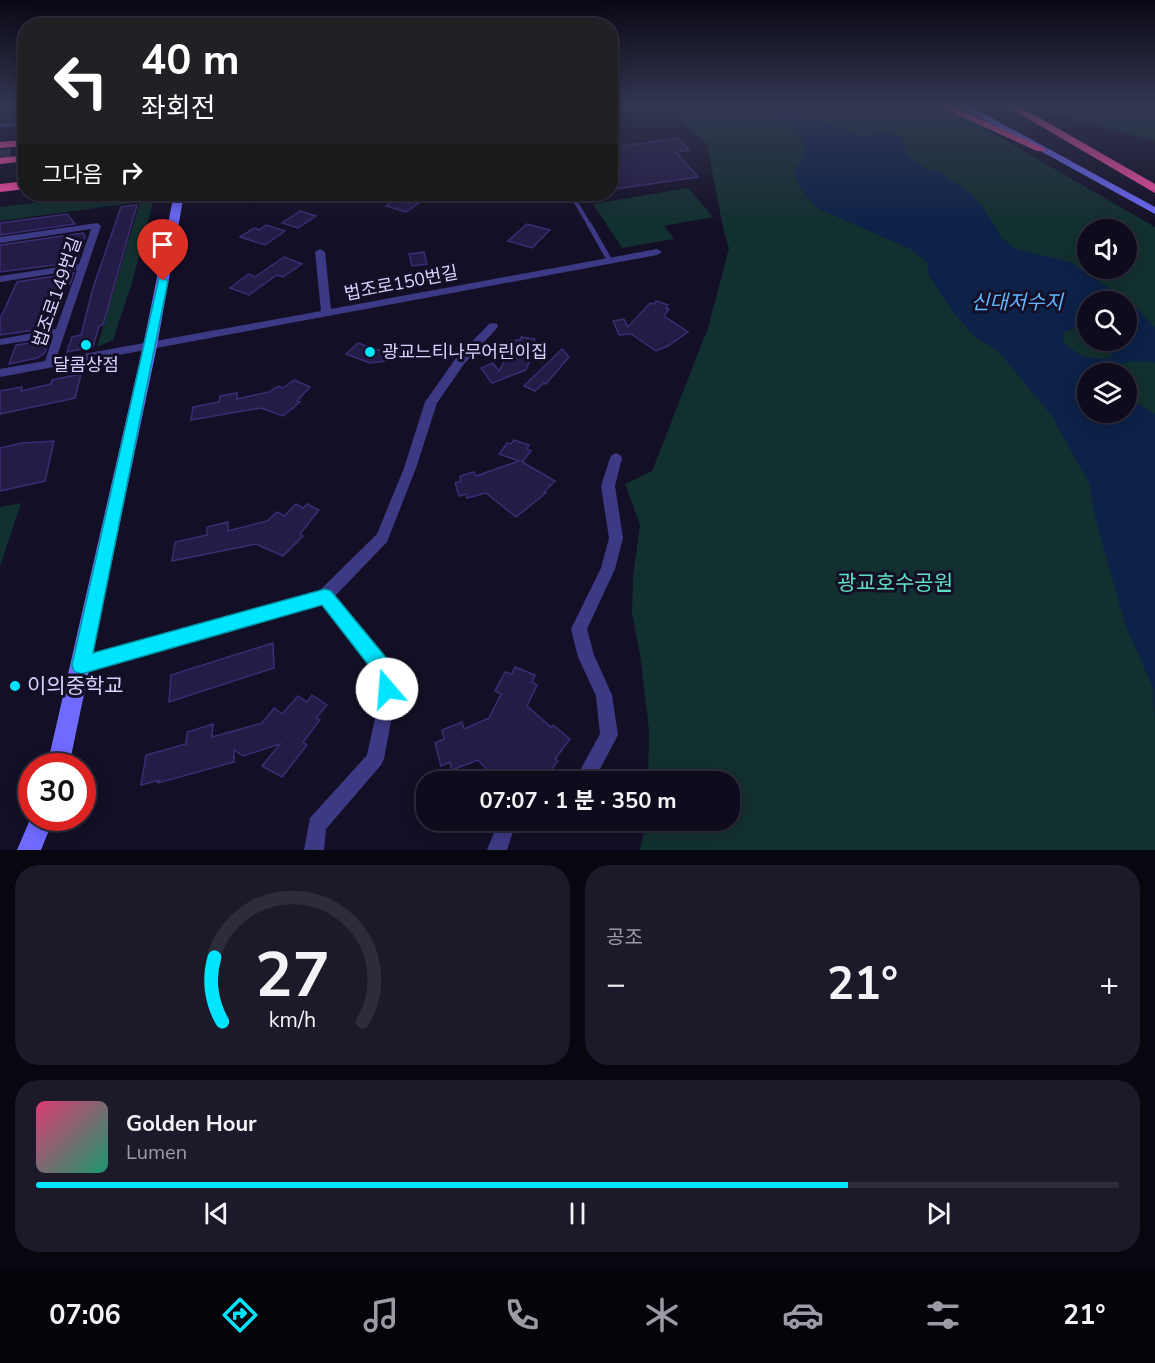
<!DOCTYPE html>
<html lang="ko">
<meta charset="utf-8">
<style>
:root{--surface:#0e0b1c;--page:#1c1929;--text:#f1f3f6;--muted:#9b9ba3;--line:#2e2b3b;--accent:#00e5ff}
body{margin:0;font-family:"Nunito Sans","Noto Sans KR",sans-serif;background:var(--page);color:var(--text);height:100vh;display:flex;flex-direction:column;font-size:22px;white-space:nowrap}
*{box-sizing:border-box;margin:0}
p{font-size:20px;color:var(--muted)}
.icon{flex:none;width:33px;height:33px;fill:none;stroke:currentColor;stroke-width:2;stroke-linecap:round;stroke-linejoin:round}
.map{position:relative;height:850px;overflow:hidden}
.sheet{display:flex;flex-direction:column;gap:15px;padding:15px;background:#08060f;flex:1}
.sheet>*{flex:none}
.banner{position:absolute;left:18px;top:18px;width:600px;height:183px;border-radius:24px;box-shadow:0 3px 15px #0003,0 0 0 2px var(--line);background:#202124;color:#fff;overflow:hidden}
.buttons{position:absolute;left:1077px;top:219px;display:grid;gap:12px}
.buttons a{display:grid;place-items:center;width:60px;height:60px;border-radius:50%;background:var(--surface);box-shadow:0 3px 15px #0003,0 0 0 2px var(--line);font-size:30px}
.speed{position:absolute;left:18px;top:753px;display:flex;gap:12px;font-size:30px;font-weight:700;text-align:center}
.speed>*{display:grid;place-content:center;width:78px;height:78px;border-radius:50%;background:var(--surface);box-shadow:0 3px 15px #0003,0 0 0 2px var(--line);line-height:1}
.speed .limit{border:9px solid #d22;background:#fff;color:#111}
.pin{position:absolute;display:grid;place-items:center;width:51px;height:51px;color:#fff;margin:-62px -26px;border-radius:50% 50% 50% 0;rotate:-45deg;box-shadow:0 0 6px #0007}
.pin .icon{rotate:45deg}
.me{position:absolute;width:66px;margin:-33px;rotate:342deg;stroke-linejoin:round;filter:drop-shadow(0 0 4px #0008)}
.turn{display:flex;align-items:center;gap:21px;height:126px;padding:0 24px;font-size:27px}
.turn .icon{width:78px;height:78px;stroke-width:2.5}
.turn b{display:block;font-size:42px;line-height:51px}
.then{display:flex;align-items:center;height:57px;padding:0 24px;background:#0003;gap:12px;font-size:22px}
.big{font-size:45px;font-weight:700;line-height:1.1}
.sheet .tile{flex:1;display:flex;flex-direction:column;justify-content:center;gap:9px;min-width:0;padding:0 21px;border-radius:24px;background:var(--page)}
.sheet .dial{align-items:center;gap:0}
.dial svg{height:156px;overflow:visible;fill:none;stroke:var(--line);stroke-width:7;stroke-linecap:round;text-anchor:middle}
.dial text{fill:var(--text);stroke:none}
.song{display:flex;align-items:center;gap:18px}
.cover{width:72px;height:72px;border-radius:9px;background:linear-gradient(135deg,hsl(340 70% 55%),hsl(160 70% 35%))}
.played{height:6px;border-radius:3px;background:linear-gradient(90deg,var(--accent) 75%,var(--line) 75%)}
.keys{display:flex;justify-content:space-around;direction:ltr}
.heat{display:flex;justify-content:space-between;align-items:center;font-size:33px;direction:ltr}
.sheet .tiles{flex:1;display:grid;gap:15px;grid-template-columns:1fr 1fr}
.tile:last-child{grid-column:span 2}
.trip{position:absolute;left:416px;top:771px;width:324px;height:60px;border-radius:24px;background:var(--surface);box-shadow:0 3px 15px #0003,0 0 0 2px var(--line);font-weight:700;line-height:60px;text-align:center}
.tab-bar{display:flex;height:96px;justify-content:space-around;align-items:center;background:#06040b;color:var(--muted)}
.tab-bar .icon{width:42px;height:42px}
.tab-bar .on{color:var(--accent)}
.tab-bar b{font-size:27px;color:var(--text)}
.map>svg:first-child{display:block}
.green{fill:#12302f;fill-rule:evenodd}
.water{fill:#0c2248;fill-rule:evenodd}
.building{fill:#241b47;stroke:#3b2d73;stroke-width:1.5}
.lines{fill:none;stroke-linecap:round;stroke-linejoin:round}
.highway-tunnel{stroke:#312d47;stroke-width:11;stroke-dasharray:11 6;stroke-linecap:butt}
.lane-far1{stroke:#3d3a85;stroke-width:4}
.lane{stroke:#3d3a85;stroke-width:5}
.street{fill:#3d3a85;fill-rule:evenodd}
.secondary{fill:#6f6bff;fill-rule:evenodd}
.highway{fill:#ff4fa3;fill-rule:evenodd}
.route{fill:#00e5ff;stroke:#0095a6;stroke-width:1.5}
.poi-dot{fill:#00e5ff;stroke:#130f26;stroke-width:2}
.labels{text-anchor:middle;stroke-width:6;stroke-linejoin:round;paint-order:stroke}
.street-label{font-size:18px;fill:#d9d4ff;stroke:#130f26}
.poi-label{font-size:18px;fill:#d9d4ff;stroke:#130f26;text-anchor:start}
.water-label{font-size:20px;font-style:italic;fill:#62b6ff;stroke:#130f26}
.near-park-label{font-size:21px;fill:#5fe0c0;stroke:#130f26}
.near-poi-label{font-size:21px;fill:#d9d4ff;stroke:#130f26;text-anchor:start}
</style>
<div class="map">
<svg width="1155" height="850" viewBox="0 0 1155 850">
<rect width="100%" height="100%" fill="#130f26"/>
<path class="green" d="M 749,106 L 937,106 L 973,122 L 1155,227 L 1155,850 L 640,850 L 646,821 L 729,820 L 729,782 L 648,781 L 649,730 L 640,655 L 632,613 L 633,576 L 640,525 L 625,484 L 652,471 L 708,328 L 729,248 L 724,233 L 707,144 L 676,116 ZM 1088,230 L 1126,230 L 1126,268 L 1088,268 ZM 1088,302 L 1126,302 L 1126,340 L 1088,340 ZM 1088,374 L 1126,374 L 1126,412 L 1088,412 Z
M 1032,106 L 1155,106 L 1155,141 L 1045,112 Z
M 688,188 L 713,217 L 664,226 L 674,239 L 622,248 L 593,204 Z
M 105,194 L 155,194 L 132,283 L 113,340 L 97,347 L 140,202 L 0,221 L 0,207 Z
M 21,503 L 0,566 L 0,507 Z"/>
<path class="water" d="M 757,106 L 774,106 L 808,120 L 820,120 L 846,131 L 865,136 L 882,133 L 901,136 L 908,156 L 926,169 L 939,172 L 970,193 L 983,207 L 1002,238 L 1016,249 L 1070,262 L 1135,306 L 1155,327 L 1155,363 C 1140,361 1121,358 1113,373 L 1088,374 L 1088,412 L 1126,412 L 1127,397 L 1155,414 L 1155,723 L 1153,687 L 1126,627 L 1096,521 L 1089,483 L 1051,415 L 998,351 L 975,337 L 953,312 L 929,276 L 927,262 L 910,249 L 817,208 L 802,191 L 794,173 L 803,156 L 804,142 L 796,130 ZM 1088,302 L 1126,302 L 1126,340 L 1109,341 L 1115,349 L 1111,357 C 1094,362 1074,355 1063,341 L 1064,332 L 1075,328 L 1087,330 Z"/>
<path class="building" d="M 678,138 L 689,150 L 676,152 L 698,177 L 610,190 L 610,148 Z
M 404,194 L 432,194 L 406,212 L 386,206 Z
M 137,205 L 103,325 L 99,326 L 93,347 L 67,352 L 72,337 L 81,335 L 93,288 L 121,207 Z
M 300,211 L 316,216 L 298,228 L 282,223 Z
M 67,214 L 75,224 L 0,235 L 0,223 Z
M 527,224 L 550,230 L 532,248 L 508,241 Z
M 266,225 L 285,231 L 265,245 L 240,237 L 254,228 L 259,230 Z
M 83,233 L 85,236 L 77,262 L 0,272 L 0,245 Z
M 424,252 L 427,264 L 412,266 L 409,254 Z
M 284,257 L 302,264 L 283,277 L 277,275 L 249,295 L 230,288 L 249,274 L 255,277 Z
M 74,273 L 70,284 L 64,285 L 49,328 L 0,335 L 0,319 L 17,282 Z
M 656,301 L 668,305 L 666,308 L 669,309 L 664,316 L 688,332 L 668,346 L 656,351 L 631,334 L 619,335 L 613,321 L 624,319 L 628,327 L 650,303 L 654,304 Z
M 521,337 L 535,339 L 534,343 L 537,343 L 526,370 L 492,383 L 481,368 L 493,363 L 499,371 L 516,340 L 520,340 Z
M 44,341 L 48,344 L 45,353 L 37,358 L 9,364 L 16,345 Z
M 358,343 L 377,350 L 393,348 L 392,360 L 370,363 L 346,354 Z
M 562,349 L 569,357 L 546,384 L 544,383 L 535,391 L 524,386 Z
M 81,374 L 75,398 L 0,414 L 0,391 L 22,387 L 21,391 L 51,384 L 52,380 Z
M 294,380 L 310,387 L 297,401 L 300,402 L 283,416 L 261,408 L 191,420 L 193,407 L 219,402 L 220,396 L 237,393 L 237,399 L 269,392 L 278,386 L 283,388 Z
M 514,440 L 529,445 L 527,449 L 531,451 L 522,462 L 555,481 L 544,492 L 546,493 L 516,517 L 486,493 L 467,498 L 466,494 L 459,496 L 455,483 L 461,481 L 460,476 L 474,472 L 476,476 L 519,461 L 499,454 L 507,443 L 511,444 Z
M 54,441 L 45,481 L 0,491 L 0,448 L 22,443 Z
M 296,504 L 303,508 L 307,504 L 319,510 L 300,534 L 303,536 L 283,556 L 256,544 L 172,561 L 175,542 L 207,535 L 207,527 L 228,522 L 228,531 L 267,521 L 277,512 L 284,516 Z
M 273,643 L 274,668 L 169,702 L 171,675 Z
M 515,667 L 535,675 L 532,682 L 537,685 L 527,706 L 551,727 L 553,725 L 570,739 L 555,759 L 558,761 L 542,782 L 499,782 L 478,760 L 452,770 L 450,762 L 441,766 L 435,743 L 444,739 L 442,730 L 462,722 L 464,729 L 489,718 L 501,694 L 495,691 L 505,672 L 512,674 Z
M 312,695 L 327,705 L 316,718 L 320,720 L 303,742 L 307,745 L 282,777 L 262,766 L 280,744 L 243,756 L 234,750 L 234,762 L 158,783 L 159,780 L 141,785 L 146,755 L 186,744 L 187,732 L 213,724 L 212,737 L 262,723 L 274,708 L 282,714 L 298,696 L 307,702 Z"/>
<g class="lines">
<path class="highway-tunnel" d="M 0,155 L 26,152"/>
<path class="lane-far1" d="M 571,194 L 590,226"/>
<path class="lane" d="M 589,224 L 610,261"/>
<path class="street" d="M 26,121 L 26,125 L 0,128 L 0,124 Z
M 97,223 L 101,226 L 56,359 L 321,311 L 315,252 L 320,249 L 325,252 L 331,309 L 657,249 L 662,252 L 657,255 L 0,377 L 0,369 L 45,361 L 53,337 L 0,345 L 0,339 L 56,329 L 77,270 L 0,282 L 0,276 L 79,264 L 91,229 L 0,243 L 0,237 Z
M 493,323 L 497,324 L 498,326 L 497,328 L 464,364 L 437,403 L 416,468 L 387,542 L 335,596 L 393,667 L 395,673 L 394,705 L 384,759 L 381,765 L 326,829 L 324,850 L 304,850 L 310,818 L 367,755 L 378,705 L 379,676 L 322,604 L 81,673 L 75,671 L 73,665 L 75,659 L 81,657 L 320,590 L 377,534 L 404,468 L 425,402 L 456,358 L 489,324 Z
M 616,453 L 620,455 L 622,458 L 615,486 L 623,538 L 615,569 L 587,629 L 594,655 L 612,695 L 618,735 L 593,782 L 569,782 L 572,776 L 579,772 L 600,734 L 596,696 L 578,657 L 571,629 L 601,568 L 609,538 L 601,486 L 610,458 L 612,455 Z
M 499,820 L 521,820 L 519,827 L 514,829 L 507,850 L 487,850 Z"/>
<path class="secondary" d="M 959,106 L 970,106 L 1155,207 L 1155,214 Z
M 174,194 L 184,194 L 157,346 L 69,766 L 47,766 L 143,346 Z
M 32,815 L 32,818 L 54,818 L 41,850 L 17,850 Z"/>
<path class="highway" d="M 610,106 L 636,106 L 610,112 Z
M 938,106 L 952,106 L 1046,149 L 1045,151 L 1037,151 Z
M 1006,106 L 1019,106 L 1155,184 L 1155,193 Z
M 26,140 L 26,146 L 0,148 L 0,142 Z
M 26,155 L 26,161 L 0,164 L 0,158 Z
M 26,181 L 26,189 L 0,192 L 0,184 Z"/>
</g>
<linearGradient id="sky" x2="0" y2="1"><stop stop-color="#0a0815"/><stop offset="0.47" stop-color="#333752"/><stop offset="1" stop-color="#333752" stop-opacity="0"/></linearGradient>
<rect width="1155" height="225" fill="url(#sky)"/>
<path class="route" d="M 159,278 L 163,278 L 168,281 L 93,653 L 325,589 L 331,591 L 393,666 C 397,676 397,686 393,695 L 387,698 L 380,695 L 377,689 L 377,676 L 322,605 L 81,674 L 74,671 L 72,665 Z"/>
<g class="poi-dot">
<circle cx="86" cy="345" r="6"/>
<circle cx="370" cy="352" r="6"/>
<circle cx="15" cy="686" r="6"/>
</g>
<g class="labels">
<g class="street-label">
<text transform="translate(401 283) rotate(-11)" y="6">법조로150번길</text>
<text transform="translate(57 292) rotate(-71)" y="6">법조로149번길</text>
</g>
<g class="poi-label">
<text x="382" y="358">광교느티나무어린이집</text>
<text x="86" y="371" text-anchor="middle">달콤상점</text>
</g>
<g class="water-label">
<text x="1017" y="309">신대저수지</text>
</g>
<g class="near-park-label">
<text x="895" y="590">광교호수공원</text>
</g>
<g class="near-poi-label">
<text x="27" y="693">이의중학교</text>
</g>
</g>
</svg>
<div class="buttons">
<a><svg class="icon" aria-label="sound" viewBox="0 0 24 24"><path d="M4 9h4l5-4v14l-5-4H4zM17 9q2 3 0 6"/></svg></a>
<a><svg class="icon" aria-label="search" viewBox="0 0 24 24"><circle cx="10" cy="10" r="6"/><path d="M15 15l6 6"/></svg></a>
<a><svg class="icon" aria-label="layers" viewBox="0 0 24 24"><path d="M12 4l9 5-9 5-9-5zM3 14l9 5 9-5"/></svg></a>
</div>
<div class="speed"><div class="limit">30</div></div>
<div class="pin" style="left:163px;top:281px;background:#d93025"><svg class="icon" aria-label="arrive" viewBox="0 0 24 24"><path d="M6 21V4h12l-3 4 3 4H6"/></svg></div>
<svg class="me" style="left:387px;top:689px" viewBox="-20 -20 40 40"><circle r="19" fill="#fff"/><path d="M0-13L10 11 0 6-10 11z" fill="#00e5ff"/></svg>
<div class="trip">07:07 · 1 분 · 350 m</div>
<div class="banner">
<div class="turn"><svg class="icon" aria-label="left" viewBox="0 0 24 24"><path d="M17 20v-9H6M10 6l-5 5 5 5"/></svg><div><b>40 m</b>좌회전</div></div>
<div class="then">그다음<svg class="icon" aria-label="right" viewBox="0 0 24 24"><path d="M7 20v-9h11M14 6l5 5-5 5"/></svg></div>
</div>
</div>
<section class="sheet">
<div class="tiles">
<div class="tile dial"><svg viewBox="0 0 100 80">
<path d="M14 69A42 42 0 1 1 86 69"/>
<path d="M14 69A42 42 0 0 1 10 36" stroke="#00e5ff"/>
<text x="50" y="56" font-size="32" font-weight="700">27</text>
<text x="50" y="72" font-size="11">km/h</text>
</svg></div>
<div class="tile"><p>공조</p>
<div class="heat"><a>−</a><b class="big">21°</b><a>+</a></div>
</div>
<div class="tile">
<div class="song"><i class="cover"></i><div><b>Golden Hour</b><p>Lumen</p></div></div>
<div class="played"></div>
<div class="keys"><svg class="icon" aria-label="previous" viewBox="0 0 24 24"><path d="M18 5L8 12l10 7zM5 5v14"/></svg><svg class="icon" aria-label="pause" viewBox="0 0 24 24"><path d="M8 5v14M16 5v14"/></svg><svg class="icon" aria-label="next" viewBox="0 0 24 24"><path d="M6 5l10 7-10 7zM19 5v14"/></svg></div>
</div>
</div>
</section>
<nav class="tab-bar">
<b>07:06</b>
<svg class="icon on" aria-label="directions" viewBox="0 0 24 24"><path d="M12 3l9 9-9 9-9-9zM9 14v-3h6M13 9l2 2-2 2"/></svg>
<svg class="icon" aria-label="music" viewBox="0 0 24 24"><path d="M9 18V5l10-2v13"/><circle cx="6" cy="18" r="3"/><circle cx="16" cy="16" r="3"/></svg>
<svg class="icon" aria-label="phone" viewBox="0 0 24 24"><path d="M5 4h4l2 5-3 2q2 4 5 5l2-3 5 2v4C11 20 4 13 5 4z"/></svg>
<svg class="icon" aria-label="climate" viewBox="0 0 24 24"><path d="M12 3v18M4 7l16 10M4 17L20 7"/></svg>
<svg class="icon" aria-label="car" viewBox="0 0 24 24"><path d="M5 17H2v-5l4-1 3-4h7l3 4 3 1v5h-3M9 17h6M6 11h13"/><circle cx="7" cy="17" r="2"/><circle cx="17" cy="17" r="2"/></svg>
<svg class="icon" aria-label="filters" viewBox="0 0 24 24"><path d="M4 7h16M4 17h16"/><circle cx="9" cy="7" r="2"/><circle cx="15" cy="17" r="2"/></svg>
<b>21°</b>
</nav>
